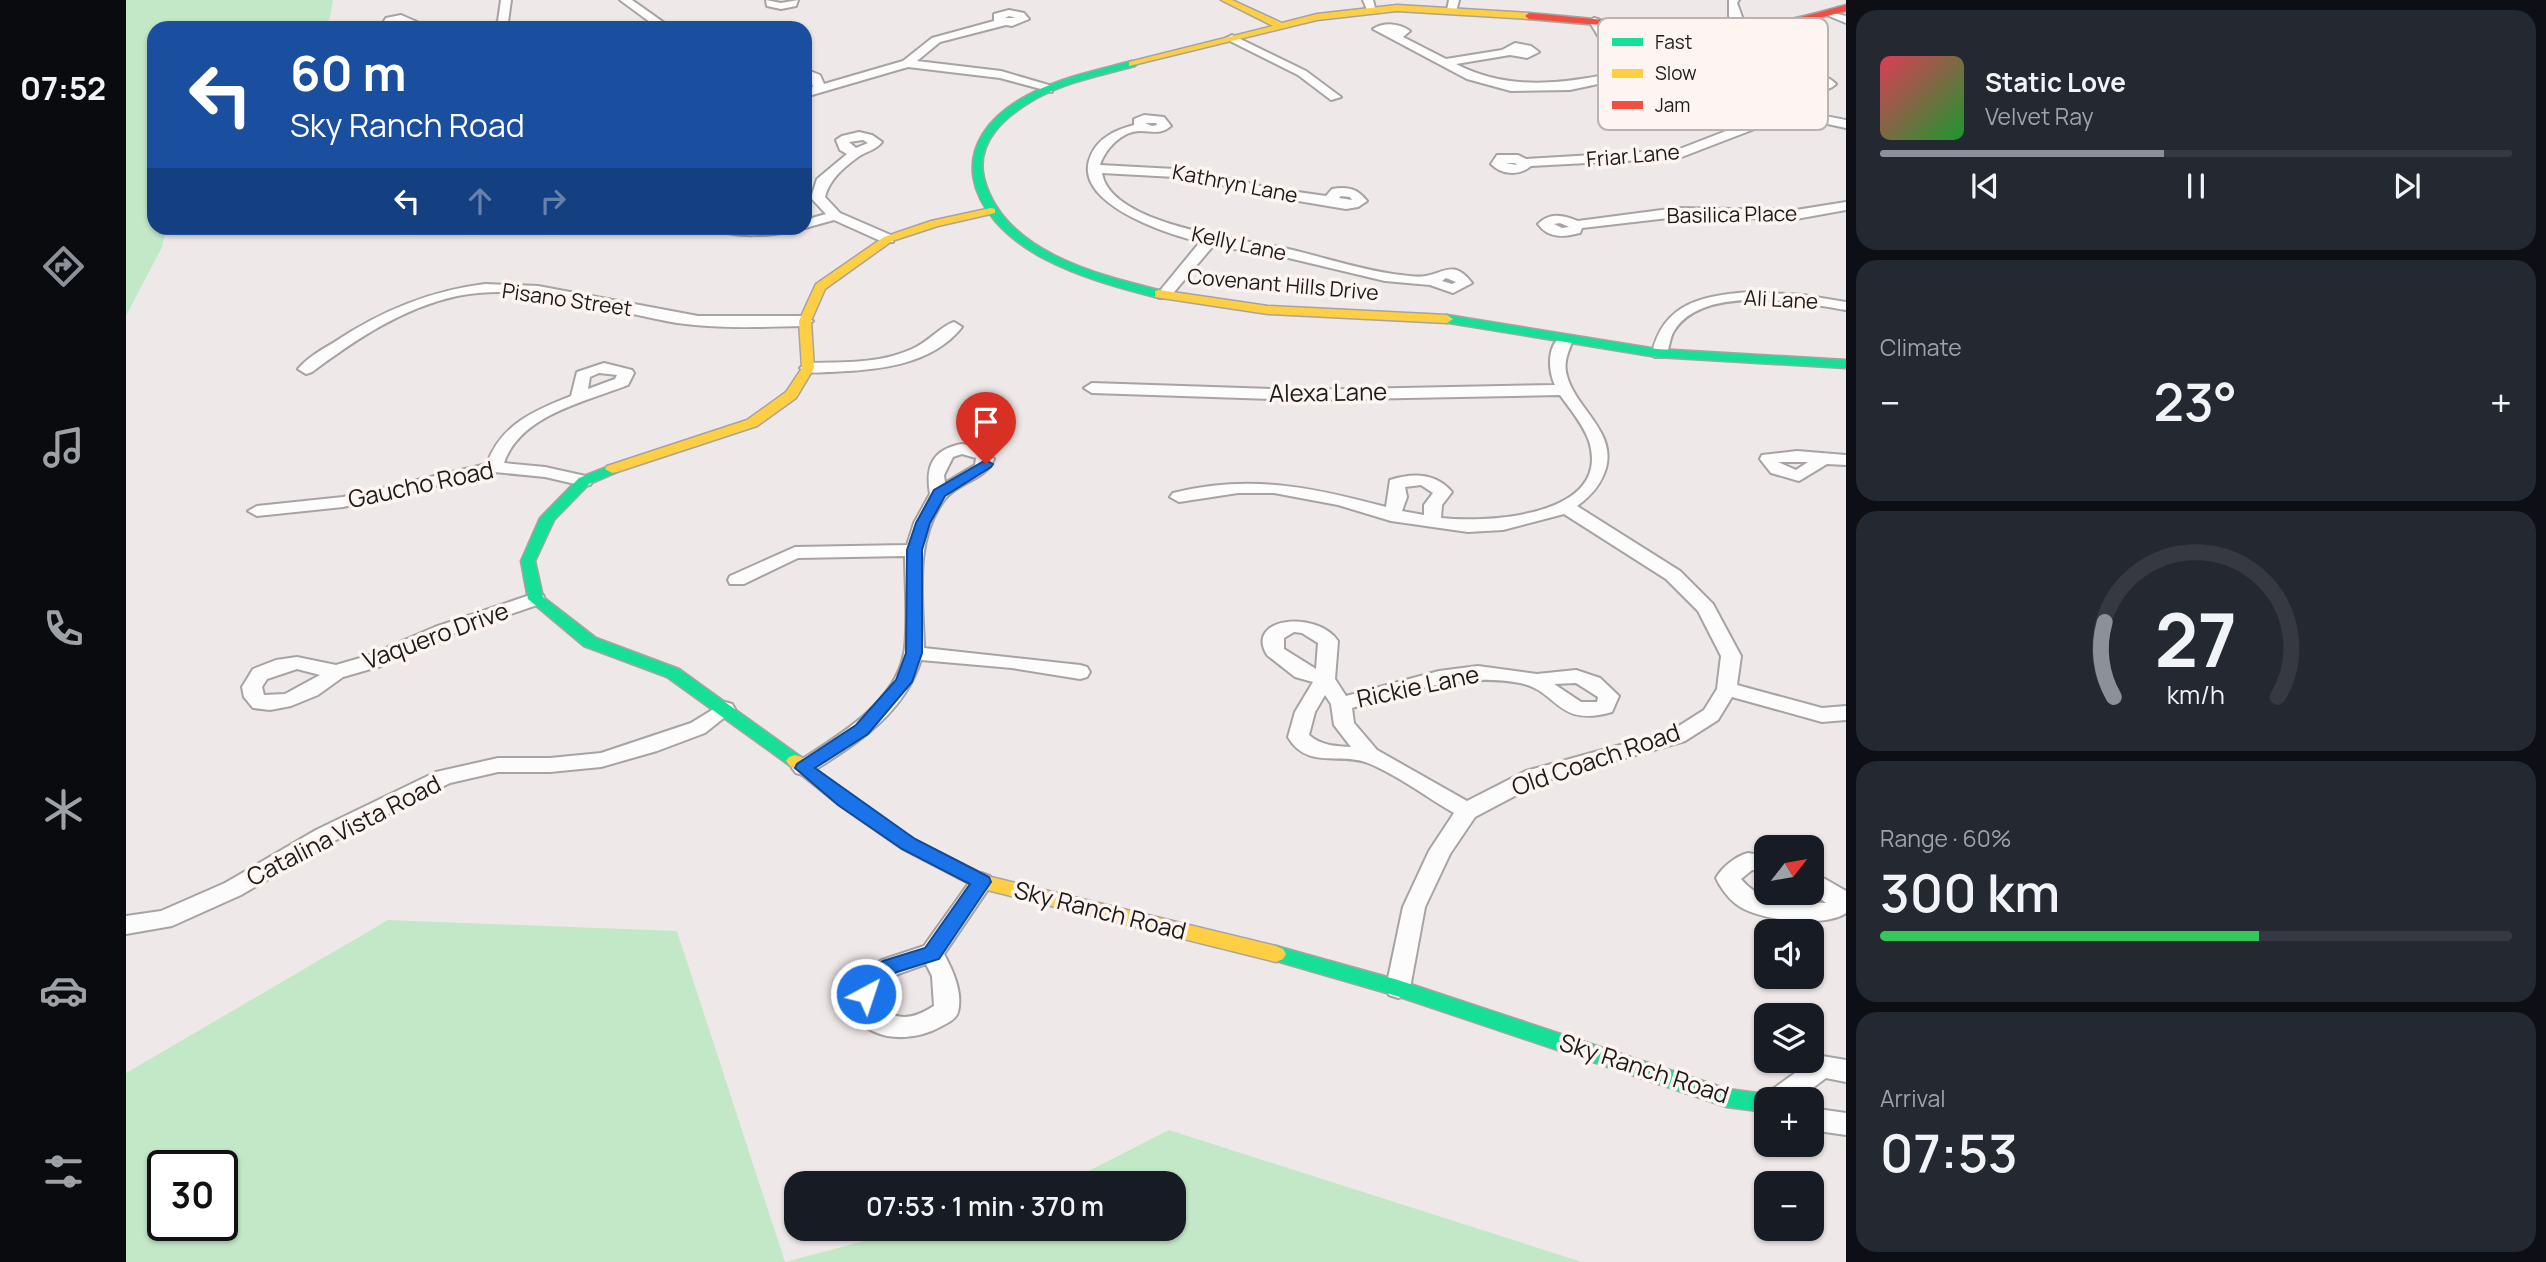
<!DOCTYPE html>
<meta charset="utf-8">
<style>
:root{--surface:#171b24;--page:#242831;--text:#f1f3f6;--muted:#9ea1a6;--line:#363941;--accent:#8c9099}
body{margin:0;font-family:Manrope,sans-serif;background:var(--page);color:var(--text);height:100vh;display:flex;flex-direction:column;font-size:26px;white-space:nowrap}
*{box-sizing:border-box;margin:0}
p{font-size:23px;color:var(--muted)}
.icon{flex:none;width:38px;height:38px;fill:none;stroke:currentColor;stroke-width:2;stroke-linecap:round;stroke-linejoin:round}
.map{position:relative;flex:1;overflow:hidden}
.panel{display:flex;flex-direction:column;gap:10px;padding:10px;background:#0d0f14;width:700px}
.panel>*{flex:none}
.hud{position:absolute;left:21px;top:21px;width:665px;height:214px;border-radius:21px;box-shadow:0 2px 5px #0004;background:#1a4fa0;color:#fff;overflow:hidden}
.needle{width:46px;rotate:59deg}
.buttons{position:absolute;left:1628px;top:835px;display:grid;gap:14px}
.buttons a{display:grid;place-items:center;width:70px;height:70px;border-radius:14px;background:var(--surface);box-shadow:0 2px 5px #0004;font-size:35px}
.speed{position:absolute;left:21px;top:1150px;display:flex;gap:14px;font-size:35px;font-weight:700;text-align:center}
.speed>*{display:grid;place-content:center;width:91px;height:91px;border-radius:50%;background:var(--surface);box-shadow:0 2px 5px #0004;line-height:1}
.speed .limit{border:4px solid #111;border-radius:10px;background:#fff;color:#111}
.pin{position:absolute;display:grid;place-items:center;width:60px;height:60px;color:#fff;margin:-72px -30px;border-radius:50% 50% 50% 0;rotate:-45deg;box-shadow:0 0 7px #0007}
.pin .icon{rotate:45deg}
.me{position:absolute;width:77px;margin:-38px;rotate:40deg;stroke-linejoin:round;filter:drop-shadow(0 0 5px #0008)}
.turn{display:flex;align-items:center;gap:24px;height:147px;padding:0 28px;font-size:32px}
.turn .icon{width:91px;height:91px;stroke-width:2.5}
.turn b{display:block;font-size:49px;line-height:60px}
.lanes{display:flex;align-items:center;height:66px;padding:0 28px;background:#0003;justify-content:center;gap:35px;direction:ltr}
.lanes .off{opacity:.35}
.big{font-size:52px;font-weight:600;line-height:1.1}
.panel .tile{flex:1;display:flex;flex-direction:column;justify-content:center;gap:10px;min-width:0;padding:0 24px;border-radius:21px;background:var(--page)}
.panel .dial{align-items:center;gap:0}
.dial svg{height:182px;overflow:visible;fill:none;stroke:var(--line);stroke-width:7;stroke-linecap:round;text-anchor:middle}
.dial text{fill:var(--text);stroke:none}
.song{display:flex;align-items:center;gap:21px}
.cover{width:84px;height:84px;border-radius:10px;background:linear-gradient(135deg,hsl(350 70% 55%),hsl(130 70% 35%))}
.played{height:7px;border-radius:4px;background:linear-gradient(90deg,var(--accent) 45%,var(--line) 45%)}
.keys{display:flex;justify-content:space-around;direction:ltr}
.heat{display:flex;justify-content:space-between;align-items:center;font-size:38px;direction:ltr}
.charge{height:10px;border-radius:5px;background:linear-gradient(90deg,#34c759 60%,var(--line) 0)}
.trip{position:absolute;left:658px;top:1171px;width:402px;height:70px;border-radius:21px;background:var(--surface);box-shadow:0 2px 5px #0004;font-weight:600;line-height:70px;text-align:center}
main{display:flex;flex:1;min-height:0}
.tab-bar{display:flex;flex-direction:column;width:126px;justify-content:space-around;align-items:center;background:#090b0e;color:var(--muted)}
.tab-bar .icon{width:49px;height:49px}
.tab-bar .on{color:var(--accent)}
.tab-bar b{font-size:32px;color:var(--text)}
.map>svg:first-child{display:block}
.green{fill:#c3e8c8;fill-rule:evenodd}
.lines{fill:none;stroke-linecap:round;stroke-linejoin:round}
.street-casing{stroke:#a7a3a2;stroke-width:4}
.fast-casing{stroke:#a7a3a2;stroke-width:3}
.slow-casing{stroke:#a7a3a2;stroke-width:3}
.jam-casing{stroke:#a7a3a2;stroke-width:3}
.street{fill:#fcfcfc;fill-rule:evenodd}
.fast{fill:#16e098;fill-rule:evenodd}
.slow{fill:#ffcf43;fill-rule:evenodd}
.jam{fill:#f24e42;fill-rule:evenodd}
.route{fill:#1a73e8;stroke:#114b97;stroke-width:2}
.labels{text-anchor:middle;stroke-width:7;stroke-linejoin:round;paint-order:stroke}
.far-street-label{font-size:21px;fill:#1e1a19;stroke:#fef5f2}
.street-label{font-size:24px;fill:#1e1a19;stroke:#fef5f2}
.key{fill:#fef5f2;stroke:#bbb3b1;stroke-width:2}
.key-label{font-size:19px;fill:#1e1a19}
</style>
<main>
<nav class="tab-bar">
<b>07:52</b>
<svg class="icon on" aria-label="directions" viewBox="0 0 24 24"><path d="M12 3l9 9-9 9-9-9zM9 14v-3h6M13 9l2 2-2 2"/></svg>
<svg class="icon" aria-label="music" viewBox="0 0 24 24"><path d="M9 18V5l10-2v13"/><circle cx="6" cy="18" r="3"/><circle cx="16" cy="16" r="3"/></svg>
<svg class="icon" aria-label="phone" viewBox="0 0 24 24"><path d="M5 4h4l2 5-3 2q2 4 5 5l2-3 5 2v4C11 20 4 13 5 4z"/></svg>
<svg class="icon" aria-label="climate" viewBox="0 0 24 24"><path d="M12 3v18M4 7l16 10M4 17L20 7"/></svg>
<svg class="icon" aria-label="car" viewBox="0 0 24 24"><path d="M5 17H2v-5l4-1 3-4h7l3 4 3 1v5h-3M9 17h6M6 11h13"/><circle cx="7" cy="17" r="2"/><circle cx="17" cy="17" r="2"/></svg>
<svg class="icon" aria-label="filters" viewBox="0 0 24 24"><path d="M4 7h16M4 17h16"/><circle cx="9" cy="7" r="2"/><circle cx="15" cy="17" r="2"/></svg>
</nav>
<div class="map">
<svg width="1720" height="1262" viewBox="0 0 1720 1262">
<rect width="100%" height="100%" fill="#eee9e8"/>
<path class="green" d="M 0,0 L 207,0 L 204,18 L 198,28 L 28,28 L 28,228 L 40,228 L 36,247 L 0,316 Z
M 262,920 L 551,931 L 659,1262 L 784,1229 L 1048,1228 L 1048,1183 L 939,1183 L 1043,1130 L 1456,1262 L 0,1262 L 0,1073 ZM 37,1166 L 96,1166 L 96,1225 L 37,1225 Z"/>
<g class="lines">
<g class="street-casing">
<path id="street" d="M 375,0 L 385,0 L 382,22 L 377,28 L 365,28 L 372,21 Z
M 494,0 L 506,0 L 544,27 L 532,28 Z
M 640,0 L 655,3 L 672,0 L 670,6 L 655,9 L 641,6 Z
M 1237,0 L 1247,0 L 1250,12 L 1242,12 Z
M 1323,0 L 1333,0 L 1330,12 L 1321,10 Z
M 1603,0 L 1613,0 L 1611,3 L 1620,28 L 1618,30 L 1608,28 L 1603,16 Z
M 883,10 L 898,13 L 903,19 L 886,26 L 880,25 L 814,42 L 791,61 L 875,71 L 926,86 L 926,92 L 874,78 L 782,67 L 679,97 L 679,89 L 687,87 L 685,79 L 679,77 L 679,69 L 694,75 L 698,84 L 777,61 L 806,38 L 868,21 L 868,14 ZM 883,16 L 890,18 L 891,18 L 879,18 Z
M 1703,12 L 1720,16 L 1720,23 L 1703,16 Z
M 275,15 L 291,22 C 282,29 266,31 256,24 L 260,18 Z
M 1468,18 L 1472,19 C 1477,26 1481,35 1487,41 C 1539,88 1652,107 1720,120 L 1720,128 L 1651,113 L 1626,130 L 1553,158 L 1405,166 C 1393,176 1376,175 1365,164 L 1371,155 L 1392,155 L 1400,159 L 1551,150 L 1618,124 L 1639,111 L 1575,93 L 1523,73 L 1444,90 L 1385,91 L 1341,79 L 1247,29 C 1258,22 1273,23 1284,31 L 1277,37 L 1320,59 L 1376,50 L 1389,43 L 1405,46 L 1413,52 L 1401,58 L 1384,55 L 1330,64 C 1389,95 1451,81 1513,68 L 1477,44 L 1463,21 ZM 1379,163 L 1389,163 L 1391,165 Z
M 1552,26 L 1560,26 C 1584,54 1638,71 1675,74 C 1689,75 1699,73 1710,84 C 1698,95 1680,91 1670,80 C 1628,69 1579,65 1550,28 Z
M 1106,35 L 1180,71 L 1215,97 L 1205,100 L 1172,75 L 1102,40 L 1100,38 Z
M 1018,115 L 1038,117 L 1045,126 C 1034,135 1027,131 1014,131 C 996,131 979,149 974,165 L 1067,170 L 1143,188 L 1200,196 L 1206,189 C 1222,186 1232,189 1241,201 L 1232,207 L 1220,209 L 1143,196 L 1067,178 L 976,173 C 984,226 1121,240 1162,249 C 1197,257 1232,269 1267,274 C 1277,275 1290,278 1300,276 C 1320,272 1328,260 1346,283 L 1327,293 L 1304,285 L 1259,281 L 1150,255 L 1087,246 L 1043,298 L 1033,298 L 1031,295 L 1033,292 L 1074,242 C 1042,234 943,203 965,155 C 973,137 990,130 1008,125 L 1008,119 ZM 1019,123 L 1030,123 L 1031,125 L 1026,126 ZM 1215,196 L 1224,197 L 1226,200 L 1213,198 ZM 1320,278 L 1330,282 L 1326,284 L 1316,281 Z
M 733,132 L 746,135 L 756,142 C 749,151 740,151 732,157 C 717,168 703,180 699,197 L 714,213 L 767,236 L 767,242 L 757,242 L 708,220 L 679,228 L 677,228 L 679,228 L 679,220 L 700,214 L 685,198 L 691,179 L 721,154 L 714,150 L 710,140 L 716,136 ZM 737,140 L 742,143 L 730,148 L 723,142 Z
M 1720,202 L 1720,210 L 1670,219 L 1551,217 L 1456,228 L 1454,233 C 1438,237 1423,239 1412,224 C 1424,212 1437,215 1452,221 L 1551,208 L 1670,210 ZM 1434,223 L 1443,227 L 1436,228 L 1428,224 Z
M 591,228 L 668,228 L 666,231 C 649,235 604,239 591,228 Z
M 359,284 L 412,286 L 572,316 L 679,316 L 687,321 L 679,326 C 636,327 594,329 551,323 C 479,311 405,281 331,296 C 276,308 229,340 186,372 L 180,374 L 172,369 C 181,358 195,350 207,343 C 255,311 303,291 359,284 Z
M 1625,292 L 1677,295 L 1720,302 L 1720,310 C 1675,302 1577,284 1548,331 C 1543,339 1544,349 1539,357 L 1529,357 L 1526,354 C 1537,302 1579,295 1625,292 Z
M 828,322 L 836,327 C 805,366 751,370 705,372 C 695,372 682,375 674,368 L 682,363 C 716,362 754,364 786,349 C 801,343 815,326 828,322 Z
M 1439,335 L 1447,340 C 1442,352 1437,363 1441,376 C 1450,409 1490,431 1480,468 C 1475,485 1465,496 1451,506 L 1554,571 L 1587,604 L 1615,656 L 1611,685 L 1696,708 L 1720,706 L 1720,720 L 1696,722 L 1606,697 L 1592,720 L 1559,741 L 1415,782 L 1349,817 L 1324,854 L 1299,907 L 1284,988 L 1281,995 L 1272,998 L 1263,995 L 1260,988 L 1277,907 L 1303,851 L 1328,813 C 1300,797 1272,775 1242,763 C 1215,752 1181,770 1162,737 L 1169,712 L 1187,682 L 1169,677 L 1141,655 C 1118,617 1191,610 1212,641 L 1209,679 L 1220,696 L 1313,671 L 1352,666 L 1411,674 L 1450,670 L 1474,678 L 1493,696 L 1486,712 C 1430,728 1432,690 1394,683 C 1335,672 1282,692 1226,708 L 1228,723 L 1251,750 L 1341,801 L 1400,771 L 1545,731 L 1578,710 L 1591,689 L 1595,656 L 1572,611 L 1540,579 L 1438,514 L 1377,530 L 1342,532 L 1265,521 L 1212,505 L 1148,493 L 1112,493 L 1053,502 L 1044,497 L 1047,493 C 1124,474 1185,487 1260,507 L 1264,480 C 1286,473 1309,472 1326,492 L 1316,505 L 1315,518 C 1360,523 1487,517 1463,441 C 1457,424 1444,409 1434,395 L 1176,400 L 966,393 L 958,388 L 966,383 L 1176,390 L 1429,385 C 1422,371 1420,342 1439,335 ZM 1295,485 L 1307,493 L 1298,505 L 1298,515 L 1276,511 L 1281,497 L 1279,487 ZM 1168,632 L 1176,633 L 1192,643 L 1190,669 L 1158,649 L 1158,638 ZM 1450,683 L 1472,697 L 1471,702 L 1455,702 L 1428,684 ZM 1199,695 L 1205,704 L 1208,725 L 1225,747 C 1209,746 1196,746 1183,735 L 1189,712 Z
M 478,363 L 506,370 L 508,373 L 502,385 C 459,402 394,415 378,463 L 419,467 L 464,477 L 467,481 L 464,485 L 458,486 L 419,477 L 368,472 L 217,507 L 131,516 L 122,511 L 131,506 L 217,497 L 361,464 C 374,425 409,410 445,396 L 451,372 ZM 473,373 L 491,375 L 489,379 L 462,389 L 464,377 Z
M 836,444 L 857,448 L 868,459 C 859,481 833,481 819,499 C 787,540 797,599 798,648 L 954,665 L 961,667 L 964,672 L 961,677 L 954,679 L 886,668 L 795,660 C 777,715 731,743 684,773 L 677,775 L 670,773 L 666,768 L 670,763 C 710,737 768,705 778,654 C 783,629 779,583 779,556 L 672,558 L 618,584 L 604,584 L 602,580 L 604,576 L 669,547 L 781,545 L 788,523 L 804,494 C 799,466 807,449 836,444 ZM 836,454 L 850,458 L 849,465 L 819,483 L 818,475 L 827,457 Z
M 1671,451 L 1720,455 L 1720,465 L 1701,464 L 1673,481 L 1645,473 L 1634,459 L 1636,455 ZM 1652,462 L 1682,462 L 1670,470 Z
M 410,593 L 417,595 L 419,599 L 417,603 L 323,635 L 255,666 L 217,677 L 192,695 L 165,706 L 144,710 L 127,708 L 118,697 L 116,687 L 127,669 L 150,660 L 171,657 L 210,665 L 241,656 L 309,627 ZM 171,669 L 194,675 L 159,694 L 138,695 L 136,687 L 141,679 Z
M 599,702 L 606,704 L 609,709 L 579,733 L 531,751 L 475,767 L 424,772 L 372,772 L 324,783 L 206,842 L 115,895 L 46,926 L 0,934 L 0,916 L 35,911 L 99,883 L 190,830 L 310,772 L 372,758 L 424,758 L 475,753 L 565,723 Z
M 1622,853 L 1640,856 L 1640,872 L 1626,870 L 1615,879 C 1639,907 1666,902 1700,903 L 1685,891 L 1685,871 L 1720,891 L 1720,913 C 1699,928 1631,921 1610,904 C 1602,898 1594,887 1590,878 C 1596,867 1610,856 1622,853 Z
M 856,873 L 864,876 L 867,882 L 818,954 C 827,971 837,992 832,1012 C 830,1019 822,1023 816,1026 C 786,1043 741,1043 724,1008 L 737,972 L 756,960 L 798,946 L 848,876 ZM 800,964 L 806,976 L 808,1006 C 784,1021 771,1021 749,1004 L 755,985 L 772,974 Z
M 1696,1056 L 1720,1060 L 1720,1082 L 1700,1078 L 1672,1099 L 1640,1099 L 1644,1091 L 1687,1060 Z
M 1685,1108 L 1720,1113 L 1720,1135 L 1685,1130 Z"/>
</g>
<g class="fast-casing">
<path id="fast" d="M 1006,61 L 1011,64 L 1009,66 C 975,75 940,82 909,99 C 880,116 849,141 858,178 C 877,252 972,275 1037,291 L 1037,297 L 1033,298 C 993,288 953,277 917,258 C 839,216 814,141 904,94 C 936,77 972,70 1006,61 Z
M 1321,315 L 1531,349 L 1720,360 L 1720,368 L 1531,357 L 1317,322 L 1317,316 Z
M 486,465 L 493,469 L 491,472 L 463,484 L 428,520 L 409,561 L 417,597 L 470,638 L 553,669 L 675,757 L 678,761 L 675,765 L 663,765 L 541,677 L 458,646 L 402,599 L 395,561 L 414,518 L 453,478 Z
M 1150,946 L 1272,980 L 1601,1089 L 1640,1094 L 1649,1099 L 1640,1099 L 1640,1112 L 1601,1107 L 1271,996 L 1143,959 L 1140,954 L 1143,949 Z"/>
</g>
<g class="slow-casing">
<path id="slow" d="M 1095,0 L 1106,0 L 1156,23 L 1191,14 L 1271,5 L 1403,13 L 1407,16 L 1403,19 L 1271,11 L 1191,20 L 1003,66 L 1003,62 L 1147,26 Z
M 865,208 L 869,209 L 869,213 L 812,226 L 766,241 L 699,289 L 685,321 L 688,368 L 670,398 L 631,426 L 491,472 L 486,473 L 479,469 L 481,466 L 621,420 L 660,392 L 676,368 L 673,321 L 690,284 L 758,237 L 805,221 Z
M 1033,290 L 1142,306 L 1321,315 L 1327,319 L 1321,323 L 1142,314 L 1029,297 L 1029,291 Z
M 669,755 L 675,757 L 725,797 L 788,839 L 861,876 L 1150,946 L 1157,949 L 1160,954 L 1157,959 L 1150,962 L 849,887 L 776,849 L 713,805 L 663,765 L 660,761 L 663,757 Z"/>
</g>
<g class="jam-casing">
<path id="jam" d="M 1720,5 L 1720,11 C 1609,42 1515,28 1403,19 L 1399,16 L 1403,13 C 1482,20 1562,31 1641,23 C 1668,20 1694,12 1720,5 Z"/>
</g>
<use href="#street" class="street"/>
<use href="#fast" class="fast"/>
<use href="#slow" class="slow"/>
<use href="#jam" class="jam"/>
</g>
<path class="route" d="M 860,460 L 867,464 L 865,467 L 819,496 L 804,523 L 796,550 L 796,653 L 786,682 L 742,734 L 689,768 L 789,839 L 863,877 L 865,882 L 813,959 L 771,972 L 753,984 L 747,999 L 740,1002 L 733,999 L 730,994 L 738,974 L 757,961 L 799,948 L 844,884 L 776,849 L 712,805 L 669,768 L 671,764 L 730,725 L 770,680 L 780,653 L 781,550 L 790,523 L 808,490 Z"/>
<g class="labels">
<g class="far-street-label">
<text transform="translate(1507 156) rotate(-5)" y="7">Friar Lane</text>
<text transform="translate(1109 184) rotate(11)" y="7">Kathryn Lane</text>
<text transform="translate(1606 215) rotate(-1)" y="7">Basilica Place</text>
<text transform="translate(1113 244) rotate(12)" y="7">Kelly Lane</text>
<text transform="translate(1157 285) rotate(5)" y="7">Covenant Hills Drive</text>
<text transform="translate(441 300) rotate(8)" y="7">Pisano Street</text>
<text transform="translate(1655 300) rotate(3)" y="7">Ali Lane</text>
</g>
<g class="street-label">
<text transform="translate(1202 393) rotate(-1)" y="8">Alexa Lane</text>
<text transform="translate(295 485) rotate(-12)" y="8">Gaucho Road</text>
<text transform="translate(310 636) rotate(-20)" y="8">Vaquero Drive</text>
<text transform="translate(1292 687) rotate(-12)" y="8">Rickie Lane</text>
<text transform="translate(1470 760) rotate(-19)" y="8">Old Coach Road</text>
<text transform="translate(218 831) rotate(-27)" y="8">Catalina Vista Road</text>
<text transform="translate(974 911) rotate(14)" y="8">Sky Ranch Road</text>
<text transform="translate(1518 1069) rotate(18)" y="8">Sky Ranch Road</text>
</g>
</g>
<rect x="1472" y="18" width="230" height="112" rx="10" class="key"/>
<rect x="1486" y="38" width="31" height="8" fill="#16e098"/>
<rect x="1486" y="69" width="31" height="9" fill="#ffcf43"/>
<rect x="1486" y="101" width="31" height="8" fill="#f24e42"/>
<g class="key-label">
<text x="1529" y="49">Fast</text>
<text x="1529" y="80">Slow</text>
<text x="1529" y="112">Jam</text>
</g>
</svg>
<div class="buttons">
<a><svg class="needle" viewBox="-14 -14 28 28"><path d="M0-13l5 13h-10z" fill="#e53935"/><path d="M0 13l5-13h-10z" fill="#9ea1a6"/></svg></a>
<a><svg class="icon" aria-label="sound" viewBox="0 0 24 24"><path d="M4 9h4l5-4v14l-5-4H4zM17 9q2 3 0 6"/></svg></a>
<a><svg class="icon" aria-label="layers" viewBox="0 0 24 24"><path d="M12 4l9 5-9 5-9-5zM3 14l9 5 9-5"/></svg></a>
<a>+</a>
<a>−</a>
</div>
<div class="speed"><div class="limit">30</div></div>
<div class="pin" style="left:860px;top:464px;background:#d93025"><svg class="icon" aria-label="arrive" viewBox="0 0 24 24"><path d="M6 21V4h12l-3 4 3 4H6"/></svg></div>
<svg class="me" style="left:740px;top:994px" viewBox="-20 -20 40 40"><circle r="17" fill="#1a73e8" stroke="#fff" stroke-width="3"/><path d="M0-11L8 9 0 5-8 9z" fill="#fff"/></svg>
<div class="trip">07:53 · 1 min · 370 m</div>
<div class="hud">
<div class="turn"><svg class="icon" aria-label="left" viewBox="0 0 24 24"><path d="M17 20v-9H6M10 6l-5 5 5 5"/></svg><div><b>60 m</b>Sky Ranch Road</div></div>
<div class="lanes"><svg class="icon" aria-label="left" viewBox="0 0 24 24"><path d="M17 20v-9H6M10 6l-5 5 5 5"/></svg><svg class="icon off" aria-label="ahead" viewBox="0 0 24 24"><path d="M12 20V5M6 11l6-6 6 6"/></svg><svg class="icon off" aria-label="right" viewBox="0 0 24 24"><path d="M7 20v-9h11M14 6l5 5-5 5"/></svg></div>
</div>
</div>
<section class="panel">
<div class="tile">
<div class="song"><i class="cover"></i><div><b>Static Love</b><p>Velvet Ray</p></div></div>
<div class="played"></div>
<div class="keys"><svg class="icon" aria-label="previous" viewBox="0 0 24 24"><path d="M18 5L8 12l10 7zM5 5v14"/></svg><svg class="icon" aria-label="pause" viewBox="0 0 24 24"><path d="M8 5v14M16 5v14"/></svg><svg class="icon" aria-label="next" viewBox="0 0 24 24"><path d="M6 5l10 7-10 7zM19 5v14"/></svg></div>
</div>
<div class="tile"><p>Climate</p>
<div class="heat"><a>−</a><b class="big">23°</b><a>+</a></div>
</div>
<div class="tile dial"><svg viewBox="0 0 100 80">
<path d="M14 69A42 42 0 1 1 86 69"/>
<path d="M14 69A42 42 0 0 1 10 36" stroke="#8c9099"/>
<text x="50" y="56" font-size="32" font-weight="700">27</text>
<text x="50" y="72" font-size="11">km/h</text>
</svg></div>
<div class="tile"><p>Range · 60%</p><b class="big">300 km</b><div class="charge"></div></div>
<div class="tile"><p>Arrival</p><b class="big">07:53</b></div>
</section>
</main>
